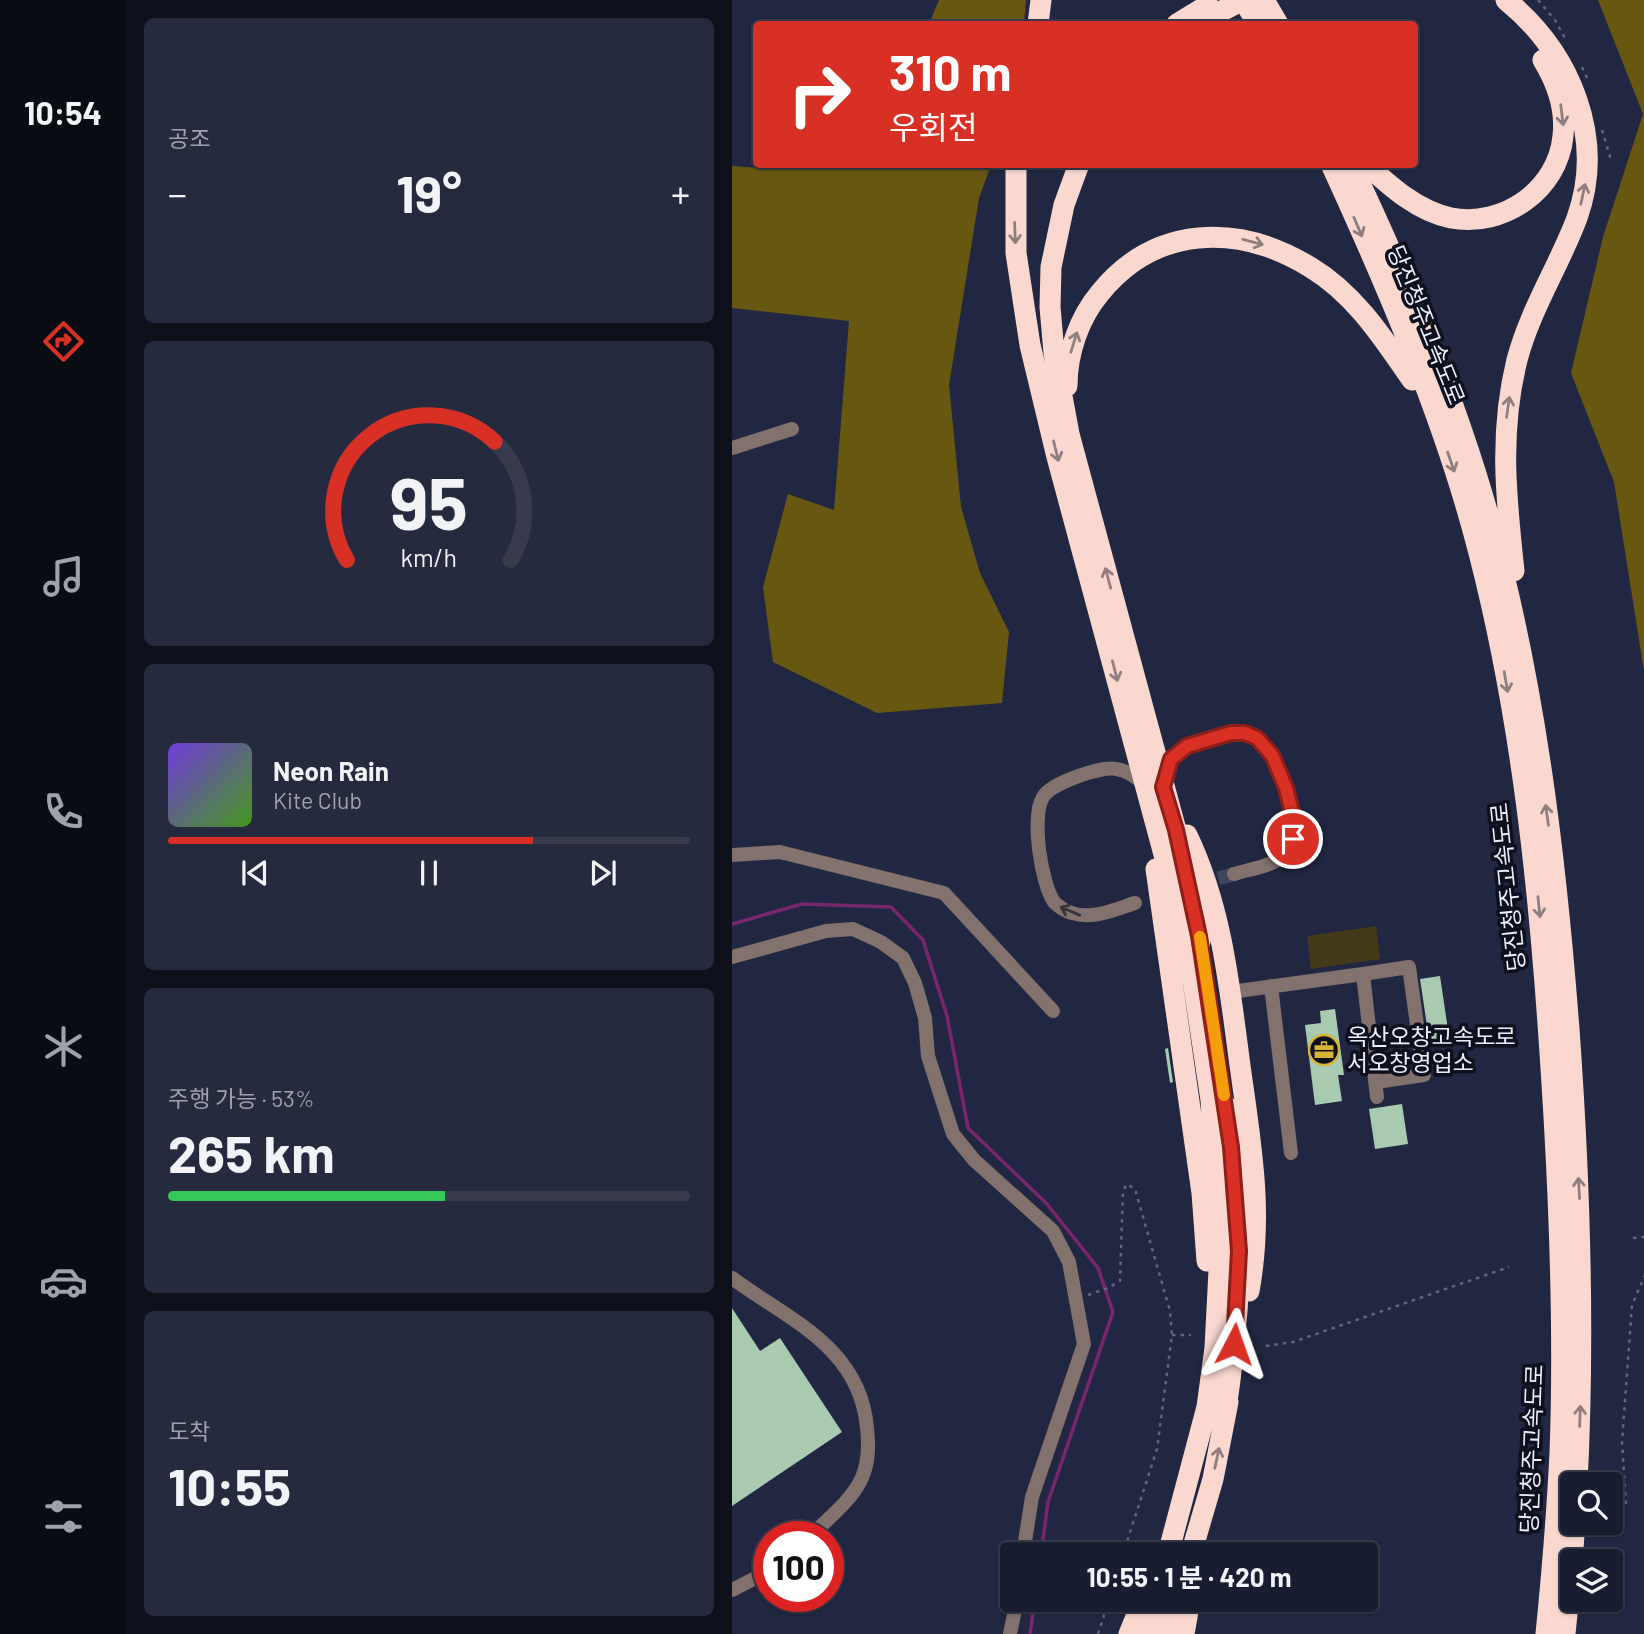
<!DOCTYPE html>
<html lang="ko">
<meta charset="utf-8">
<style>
:root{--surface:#191d32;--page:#262a3e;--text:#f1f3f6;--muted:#9fa2ac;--line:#373b4d;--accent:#d93025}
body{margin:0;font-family:Barlow,"Noto Sans KR",sans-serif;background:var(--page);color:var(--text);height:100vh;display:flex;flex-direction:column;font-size:26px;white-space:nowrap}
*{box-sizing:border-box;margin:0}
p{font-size:23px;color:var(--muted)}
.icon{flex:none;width:38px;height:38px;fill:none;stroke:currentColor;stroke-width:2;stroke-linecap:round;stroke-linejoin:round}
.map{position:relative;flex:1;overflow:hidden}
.details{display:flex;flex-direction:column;gap:18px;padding:18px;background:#0e101c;width:606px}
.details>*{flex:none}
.guide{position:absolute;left:21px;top:21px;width:665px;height:147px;border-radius:7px;box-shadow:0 2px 5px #0004,0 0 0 2px var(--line);background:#d93025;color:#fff;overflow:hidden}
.fabs{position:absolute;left:828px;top:1472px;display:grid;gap:14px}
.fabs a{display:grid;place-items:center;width:63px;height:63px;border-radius:7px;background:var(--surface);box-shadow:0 2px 5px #0004,0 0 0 2px var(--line);font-size:35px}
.speed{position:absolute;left:21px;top:1521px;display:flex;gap:14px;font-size:35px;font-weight:700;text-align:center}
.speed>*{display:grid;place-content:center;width:91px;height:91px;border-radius:50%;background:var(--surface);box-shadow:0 2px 5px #0004,0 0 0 2px var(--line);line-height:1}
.speed .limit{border:10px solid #d22;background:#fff;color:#111}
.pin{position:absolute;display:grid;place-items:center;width:60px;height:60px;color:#fff;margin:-30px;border:4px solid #fff;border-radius:50%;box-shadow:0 2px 7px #0007}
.me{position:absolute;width:77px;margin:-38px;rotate:4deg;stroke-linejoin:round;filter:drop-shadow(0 0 5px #0008)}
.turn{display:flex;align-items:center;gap:24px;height:147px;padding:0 21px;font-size:32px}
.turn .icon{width:91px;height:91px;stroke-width:2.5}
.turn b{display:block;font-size:49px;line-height:60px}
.big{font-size:52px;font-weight:700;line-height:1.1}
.details .widget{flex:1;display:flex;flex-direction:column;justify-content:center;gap:10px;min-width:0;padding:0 24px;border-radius:10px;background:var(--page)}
.details .dial{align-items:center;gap:0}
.dial svg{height:182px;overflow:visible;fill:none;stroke:var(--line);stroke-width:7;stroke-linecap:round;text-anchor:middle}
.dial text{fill:var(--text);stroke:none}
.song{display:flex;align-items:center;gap:21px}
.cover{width:84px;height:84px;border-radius:10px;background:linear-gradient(135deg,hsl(260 70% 55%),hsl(100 70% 35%))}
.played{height:7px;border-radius:4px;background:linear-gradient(90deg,var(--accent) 70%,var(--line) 70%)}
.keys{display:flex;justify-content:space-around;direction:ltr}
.heat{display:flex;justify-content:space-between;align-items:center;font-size:38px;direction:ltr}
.charge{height:10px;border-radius:5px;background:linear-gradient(90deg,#34c759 53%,var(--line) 0)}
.trip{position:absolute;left:268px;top:1542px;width:378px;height:70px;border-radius:7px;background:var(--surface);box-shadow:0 2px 5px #0004,0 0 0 2px var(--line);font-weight:700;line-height:70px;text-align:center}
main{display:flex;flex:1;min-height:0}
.menu{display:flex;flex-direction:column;width:126px;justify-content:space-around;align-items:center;background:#0a0c14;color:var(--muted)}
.menu .icon{width:49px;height:49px}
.menu .active{color:var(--accent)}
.menu b{font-size:32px;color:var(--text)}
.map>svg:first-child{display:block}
.green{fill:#443a19}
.forest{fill:#685711}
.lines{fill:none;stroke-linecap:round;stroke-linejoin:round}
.stream{stroke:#7a266e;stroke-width:3.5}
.building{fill:#a8cab1}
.minor-tunnel{stroke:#3f455e;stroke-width:14;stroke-dasharray:14 7;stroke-linecap:butt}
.path{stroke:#61667d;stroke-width:2.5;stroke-dasharray:3.5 5;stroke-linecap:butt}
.minor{stroke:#82716d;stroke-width:14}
.highway{stroke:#fad8d0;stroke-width:21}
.oneway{stroke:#907e7f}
.oneway2{stroke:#373339}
.route-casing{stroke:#8d1f18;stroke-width:18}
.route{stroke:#d93025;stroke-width:12}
.slow{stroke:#f59e0b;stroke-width:12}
.labels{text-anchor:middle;stroke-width:7;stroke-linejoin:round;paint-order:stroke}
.street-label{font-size:23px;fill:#eaeefc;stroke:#0e111d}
.poi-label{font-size:23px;fill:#eaeefc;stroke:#0e111d;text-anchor:start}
</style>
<main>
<nav class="menu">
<b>10:54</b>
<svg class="icon active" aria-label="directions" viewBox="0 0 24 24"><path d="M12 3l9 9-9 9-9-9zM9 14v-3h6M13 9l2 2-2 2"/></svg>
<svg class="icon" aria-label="music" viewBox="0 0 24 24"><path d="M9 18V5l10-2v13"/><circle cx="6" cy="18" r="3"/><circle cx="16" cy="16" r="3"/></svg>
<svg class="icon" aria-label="phone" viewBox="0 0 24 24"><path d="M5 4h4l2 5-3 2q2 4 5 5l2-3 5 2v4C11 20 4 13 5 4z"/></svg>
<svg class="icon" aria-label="climate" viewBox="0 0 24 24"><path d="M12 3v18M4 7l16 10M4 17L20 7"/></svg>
<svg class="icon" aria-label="car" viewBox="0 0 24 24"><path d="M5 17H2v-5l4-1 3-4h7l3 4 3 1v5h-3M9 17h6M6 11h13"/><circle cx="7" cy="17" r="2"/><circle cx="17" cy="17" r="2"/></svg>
<svg class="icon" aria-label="filters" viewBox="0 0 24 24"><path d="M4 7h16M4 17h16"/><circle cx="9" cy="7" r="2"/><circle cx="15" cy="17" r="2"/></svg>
</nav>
<section class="details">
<div class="widget"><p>공조</p>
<div class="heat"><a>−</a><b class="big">19°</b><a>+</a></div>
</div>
<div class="widget dial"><svg viewBox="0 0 100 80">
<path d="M14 69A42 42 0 1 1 86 69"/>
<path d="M14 69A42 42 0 0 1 79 17" stroke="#d93025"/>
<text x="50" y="56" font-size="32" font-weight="700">95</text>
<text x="50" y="72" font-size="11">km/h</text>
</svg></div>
<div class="widget">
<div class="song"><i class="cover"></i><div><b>Neon Rain</b><p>Kite Club</p></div></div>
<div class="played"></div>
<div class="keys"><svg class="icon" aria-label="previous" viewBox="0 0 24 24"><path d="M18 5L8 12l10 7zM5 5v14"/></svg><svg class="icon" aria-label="pause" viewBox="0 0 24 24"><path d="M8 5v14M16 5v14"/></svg><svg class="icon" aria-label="next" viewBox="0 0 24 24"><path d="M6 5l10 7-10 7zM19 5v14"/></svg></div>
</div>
<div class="widget"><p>주행 가능 · 53%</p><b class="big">265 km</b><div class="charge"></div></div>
<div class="widget"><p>도착</p><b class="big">10:55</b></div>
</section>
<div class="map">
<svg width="913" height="1634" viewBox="0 0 913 1634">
<rect width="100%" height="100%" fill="#212742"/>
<path class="green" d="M 644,926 L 648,959 L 579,969 L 575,936 Z"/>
<path class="forest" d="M 207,0 L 294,0 L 292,24 L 197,24 Z
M 866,0 L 912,0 L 912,671 L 882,482 L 839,373 L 871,237 L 911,114 Z
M 28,165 L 259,165 L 247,198 L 217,385 L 229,507 L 248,573 L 277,632 L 270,703 L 145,713 L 41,662 L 31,587 L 56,494 L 102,510 L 117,321 L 0,308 L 0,166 L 27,168 Z"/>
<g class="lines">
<path class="stream" d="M 0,924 L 70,904 L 159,907 L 191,940 L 215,1016 L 236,1128 L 315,1204 L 366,1268 L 381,1312 L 316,1502 L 309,1554
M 298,1634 L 303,1600"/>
</g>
<path class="building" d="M 708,976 L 718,1043 L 698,1046 L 688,979 Z
M 603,1009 L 612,1075 L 606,1075 L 610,1101 L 583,1105 L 573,1025 L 589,1023 L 588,1011 Z
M 491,1040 L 496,1074 L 489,1075 L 483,1041 Z
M 436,1048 L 441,1082 L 438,1083 L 433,1049 Z
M 670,1104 L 676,1144 L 643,1149 L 637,1109 Z
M 0,1308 L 28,1351 L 48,1338 L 110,1432 L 0,1506 Z"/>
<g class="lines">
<path class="minor-tunnel" d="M 466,884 L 502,874"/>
<path class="path" d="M 806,0 L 823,20 L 834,40
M 850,67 L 856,80
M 870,130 L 879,160
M 901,1238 L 913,1237
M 356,1295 L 376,1288 L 388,1281 L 391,1191 L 395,1184 L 403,1189 L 438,1311 L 440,1335 L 425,1449 L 391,1554
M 440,1335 L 459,1335
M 534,1346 L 561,1342 L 777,1267
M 894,1504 L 890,1442 L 900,1305 L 913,1275
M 366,1634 L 377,1600"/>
<path class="minor" d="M 0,448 L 60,429
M 433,778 C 434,769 436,761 443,754 C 457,740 506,727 524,738 C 548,752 575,832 552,855 C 540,867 517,869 502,874
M 0,855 L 48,852 L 212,893 L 321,1011
M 403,903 C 384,909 360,920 340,913 C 333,911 327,907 322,902 C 309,883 299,817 311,797 C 319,783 369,766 384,769 C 395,770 404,777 412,784
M 0,957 L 94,931 L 121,929 L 149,942 L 171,958 L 183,983 L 193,1018 L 196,1056 L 221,1134 L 242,1160 L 321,1231 L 337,1262 L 352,1344 L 300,1497 L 291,1554
M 631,974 L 677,967 L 692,1075 L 644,1082
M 539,986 L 559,1153
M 498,992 L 631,974 L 645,1097
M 0,1278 C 57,1320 128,1347 135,1428 C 137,1446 137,1463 129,1480 C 118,1502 95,1519 79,1536
M 0,1590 L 37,1571
M 278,1634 L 285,1600"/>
<path class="highway" d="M 511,0 L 526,24
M 532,0 L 546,24
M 774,0 C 838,52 874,137 845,218 C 827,266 798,310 785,360 C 767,432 774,498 782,571
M 306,24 L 309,0
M 445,24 L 476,5
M 465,24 L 511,0
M 284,164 L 284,253 L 298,345 L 325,457 L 455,940 L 479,1100 L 488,1251 L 483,1348 L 475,1407 L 436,1554
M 347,164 L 332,205 L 319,267 L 318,307 L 322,353 L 337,434 L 444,830 L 468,942
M 599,164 C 655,286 714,423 747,553 C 789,716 807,885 818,1053 C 827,1186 833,1320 828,1453 C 825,1514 820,1574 814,1634
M 619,164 C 674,281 725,401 759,525 C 804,689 824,860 837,1029 C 848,1182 853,1330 845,1484
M 634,164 C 658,186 685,211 719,218 C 771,228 826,190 831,136 C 834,110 825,83 811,60
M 335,386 C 335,353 347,318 368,293 C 423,225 506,223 578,267 C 623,294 651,338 680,380
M 455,835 C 489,906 497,982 507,1058 C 518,1140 532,1209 517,1291
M 424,869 L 470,1193 L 475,1261
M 493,1105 C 501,1162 509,1219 507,1277 C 505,1323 500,1370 493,1416
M 459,1554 L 481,1479 L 496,1402
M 840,1561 L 843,1522
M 397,1634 L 411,1600
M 414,1634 L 424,1600
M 434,1634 L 445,1600
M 452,1634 L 458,1600
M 833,1634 L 840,1562"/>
</g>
<defs><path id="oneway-shaft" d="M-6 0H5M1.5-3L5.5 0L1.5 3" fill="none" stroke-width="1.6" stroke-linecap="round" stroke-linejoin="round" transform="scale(1.75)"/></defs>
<g class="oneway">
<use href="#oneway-shaft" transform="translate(830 115) rotate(83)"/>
<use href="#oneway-shaft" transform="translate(851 194) rotate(-78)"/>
<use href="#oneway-shaft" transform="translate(626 227) rotate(67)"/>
<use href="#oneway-shaft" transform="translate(283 233) rotate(88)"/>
<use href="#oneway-shaft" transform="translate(521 242) rotate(15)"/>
<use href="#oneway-shaft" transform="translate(342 342) rotate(-73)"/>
<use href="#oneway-shaft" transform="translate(776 407) rotate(-82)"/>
<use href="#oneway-shaft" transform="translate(324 451) rotate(76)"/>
<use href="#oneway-shaft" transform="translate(719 462) rotate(71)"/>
<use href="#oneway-shaft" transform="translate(376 578) rotate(-105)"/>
<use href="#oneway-shaft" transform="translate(383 671) rotate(76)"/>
<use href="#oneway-shaft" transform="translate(774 682) rotate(80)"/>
<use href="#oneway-shaft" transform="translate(815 815) rotate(-98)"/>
<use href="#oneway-shaft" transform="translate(807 907) rotate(84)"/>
<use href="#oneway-shaft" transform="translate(847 1188) rotate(-93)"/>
<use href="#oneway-shaft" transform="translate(848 1416) rotate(-88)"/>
<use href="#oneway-shaft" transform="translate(485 1458) rotate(-78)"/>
</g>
<use class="oneway2" href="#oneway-shaft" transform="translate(338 911) rotate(-157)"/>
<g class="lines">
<g class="route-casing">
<path id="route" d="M 502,1344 L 507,1251 L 499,1147 L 467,936 L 444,830 L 431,787 L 439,759 L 455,746 L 499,733 L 513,733 L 525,738 L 540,755 L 554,788 L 562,820 L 561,839"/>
</g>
<use href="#route" class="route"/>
<path class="slow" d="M 468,937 L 492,1095"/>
</g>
<defs>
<g id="office-ring" transform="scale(1.575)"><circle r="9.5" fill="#0e111d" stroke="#d6b534" stroke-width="1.5"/><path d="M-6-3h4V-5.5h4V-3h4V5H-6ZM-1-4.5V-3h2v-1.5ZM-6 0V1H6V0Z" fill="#d6b534"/></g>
</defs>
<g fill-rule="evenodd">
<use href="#office-ring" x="592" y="1050"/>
</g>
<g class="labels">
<g class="street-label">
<text transform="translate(694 325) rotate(68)" y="8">당진청주고속도로</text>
<text transform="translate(776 887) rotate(-96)" y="8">당진청주고속도로</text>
<text transform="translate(800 1449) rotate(-88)" y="8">당진청주고속도로</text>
</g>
<g class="poi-label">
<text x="615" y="1045">옥산오창고속도로<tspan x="615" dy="26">서오창영업소</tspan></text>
</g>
</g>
</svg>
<div class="fabs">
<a><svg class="icon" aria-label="search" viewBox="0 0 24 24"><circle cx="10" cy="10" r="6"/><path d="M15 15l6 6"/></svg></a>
<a><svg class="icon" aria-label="layers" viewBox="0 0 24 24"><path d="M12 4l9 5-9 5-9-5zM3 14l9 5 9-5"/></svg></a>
</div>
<div class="speed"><div class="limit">100</div></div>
<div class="pin" style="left:561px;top:839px;background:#d93025"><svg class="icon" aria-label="arrive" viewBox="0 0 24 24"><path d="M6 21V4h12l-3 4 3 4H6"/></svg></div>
<svg class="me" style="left:502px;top:1344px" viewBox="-20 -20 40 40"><path d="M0-17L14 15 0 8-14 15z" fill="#d93025" stroke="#fff" stroke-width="4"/></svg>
<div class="trip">10:55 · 1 분 · 420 m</div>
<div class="guide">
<div class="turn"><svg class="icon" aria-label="right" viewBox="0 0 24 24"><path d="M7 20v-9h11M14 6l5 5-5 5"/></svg><div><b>310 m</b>우회전</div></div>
</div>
</div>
</main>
